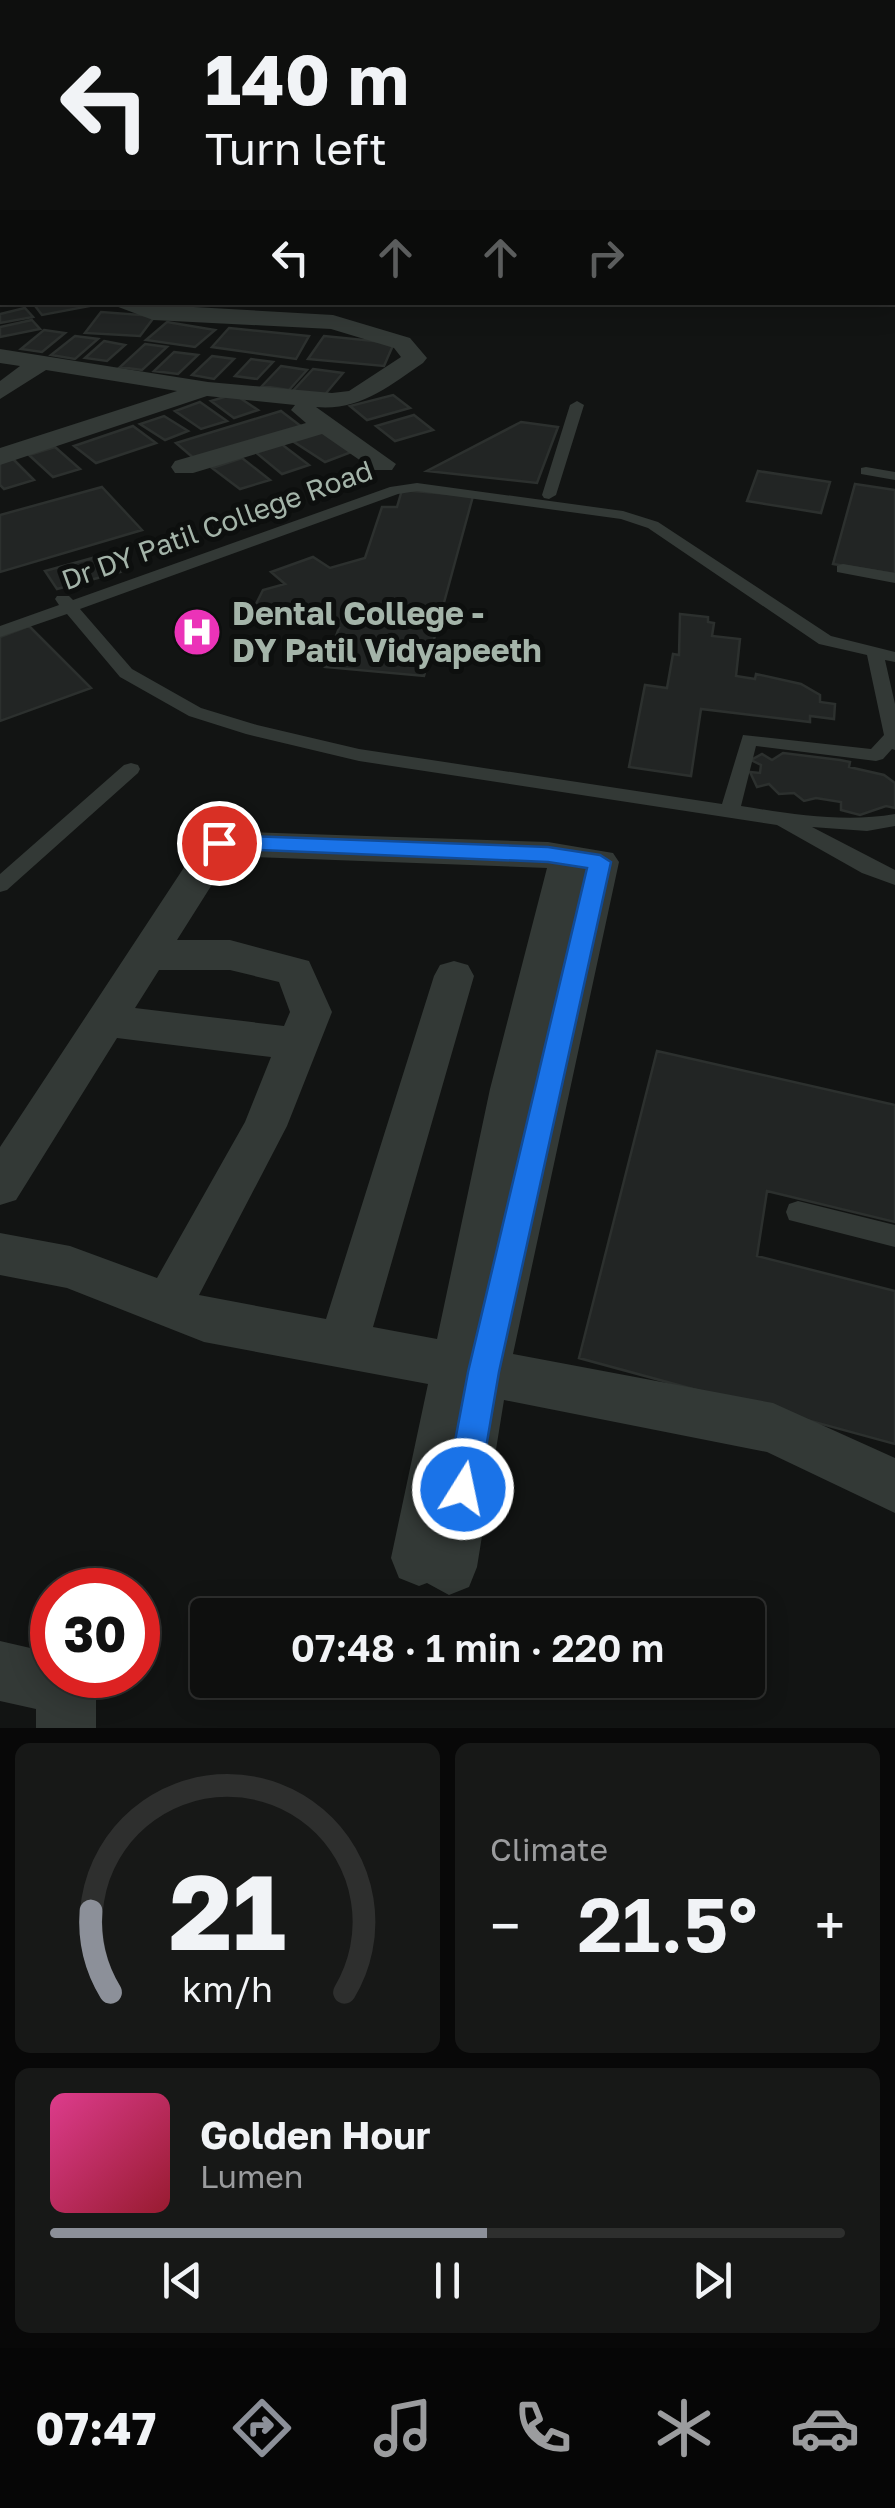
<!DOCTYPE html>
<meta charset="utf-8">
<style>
:root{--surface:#0e0f0e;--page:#171817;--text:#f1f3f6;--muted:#9b9c9e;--line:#2e2f2e;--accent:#8c9099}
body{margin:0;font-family:"Golos Text",sans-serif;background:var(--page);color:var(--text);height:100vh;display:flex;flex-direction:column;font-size:38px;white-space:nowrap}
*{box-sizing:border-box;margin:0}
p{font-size:32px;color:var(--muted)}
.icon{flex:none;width:55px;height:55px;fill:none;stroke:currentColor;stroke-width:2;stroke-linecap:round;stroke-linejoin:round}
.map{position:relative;height:1728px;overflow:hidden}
.side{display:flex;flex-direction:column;gap:15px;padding:15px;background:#080808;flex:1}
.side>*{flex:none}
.top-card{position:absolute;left:0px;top:0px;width:895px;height:305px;box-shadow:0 5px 25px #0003,0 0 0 2px var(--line);background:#0e0f0e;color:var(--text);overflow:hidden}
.speed{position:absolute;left:30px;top:1568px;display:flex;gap:20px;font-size:50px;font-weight:700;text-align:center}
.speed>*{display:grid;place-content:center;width:130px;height:130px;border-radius:50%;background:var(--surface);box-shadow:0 5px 25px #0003,0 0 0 2px var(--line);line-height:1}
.speed .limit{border:15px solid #d22;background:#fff;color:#111}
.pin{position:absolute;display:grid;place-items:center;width:85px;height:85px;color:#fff;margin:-42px;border:5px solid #fff;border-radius:50%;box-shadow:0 2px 10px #0007}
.me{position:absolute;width:110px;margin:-55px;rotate:10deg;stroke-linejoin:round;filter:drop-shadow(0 0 8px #0008)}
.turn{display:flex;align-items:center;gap:35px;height:210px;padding:0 40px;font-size:45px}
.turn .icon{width:130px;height:130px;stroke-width:2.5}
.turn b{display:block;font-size:70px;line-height:85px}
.lanes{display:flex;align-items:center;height:95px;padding:0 40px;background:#0003;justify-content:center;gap:50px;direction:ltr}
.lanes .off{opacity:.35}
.big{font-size:75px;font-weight:600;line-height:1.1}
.side .card{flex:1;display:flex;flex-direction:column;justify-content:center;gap:15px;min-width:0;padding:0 35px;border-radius:15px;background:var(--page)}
.side .dial{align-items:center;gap:0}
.dial svg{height:260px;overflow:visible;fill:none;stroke:var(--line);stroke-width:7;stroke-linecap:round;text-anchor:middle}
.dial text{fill:var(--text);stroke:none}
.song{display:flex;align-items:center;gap:30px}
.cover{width:120px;height:120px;border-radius:15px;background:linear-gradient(135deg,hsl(330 70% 55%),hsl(350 70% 35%))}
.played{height:10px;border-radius:5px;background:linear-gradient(90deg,var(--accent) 55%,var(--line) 55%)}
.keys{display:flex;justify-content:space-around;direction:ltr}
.heat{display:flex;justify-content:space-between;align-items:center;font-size:55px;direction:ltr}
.side .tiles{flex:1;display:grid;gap:15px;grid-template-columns:1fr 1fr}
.card:last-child{grid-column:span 2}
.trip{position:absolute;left:190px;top:1598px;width:575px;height:100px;border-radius:10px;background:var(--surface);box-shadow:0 5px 25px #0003,0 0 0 2px var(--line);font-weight:600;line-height:100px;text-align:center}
.menu{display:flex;height:160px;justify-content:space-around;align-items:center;background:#060606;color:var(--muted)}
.menu .icon{width:70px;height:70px}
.menu .on{color:var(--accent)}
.menu b{font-size:45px;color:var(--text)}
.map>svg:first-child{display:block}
.building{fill:#222524;stroke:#2c302e;stroke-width:2.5}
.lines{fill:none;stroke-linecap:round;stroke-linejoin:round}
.service{fill:#333936;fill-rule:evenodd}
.minor{fill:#333936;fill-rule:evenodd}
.route{fill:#1a73e8;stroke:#114b97;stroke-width:2.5}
.labels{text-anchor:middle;stroke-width:10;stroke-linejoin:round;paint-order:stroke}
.far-street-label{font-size:28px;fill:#a4b4a9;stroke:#0d0f0e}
.poi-label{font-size:32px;font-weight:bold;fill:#a4b4a9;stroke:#0d0f0e;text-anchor:start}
</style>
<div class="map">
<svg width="895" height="1728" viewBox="0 0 895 1728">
<rect width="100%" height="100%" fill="#121413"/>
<path class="building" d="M 32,302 L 87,302 L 90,306 L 42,315 Z
M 25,308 L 33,317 L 0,323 L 0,314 Z
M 101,312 L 155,316 L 140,336 L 85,333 Z
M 32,320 L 40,329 L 0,337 L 0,327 Z
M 167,322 L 215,330 L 195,347 L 146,340 Z
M 229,328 L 309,336 L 296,359 L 212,347 Z
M 44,330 L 65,333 L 42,352 L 21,349 Z
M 75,336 L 98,339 L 75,359 L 51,355 Z
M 324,336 L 394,343 L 384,366 L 308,359 Z
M 104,341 L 125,345 L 107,361 L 85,358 Z
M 145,344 L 167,347 L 142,370 L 120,367 Z
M 174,352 L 198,355 L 178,374 L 154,371 Z
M 212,356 L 234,359 L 214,379 L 192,375 Z
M 251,359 L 273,362 L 257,379 L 235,376 Z
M 281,366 L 307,370 L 289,390 L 262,386 Z
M 313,369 L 343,373 L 322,398 L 291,393 Z
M 234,394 L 258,410 L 234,418 L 211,401 Z
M 393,395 L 410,408 L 367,420 L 350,406 Z
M 200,402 L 227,421 L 201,429 L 175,411 Z
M 281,411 L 302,427 L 196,460 L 176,443 Z
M 414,415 L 433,430 L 395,441 L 376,426 Z
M 164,416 L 188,431 L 165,440 L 140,424 Z
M 521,422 L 558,427 L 537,483 L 427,471 Z
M 133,426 L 156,443 L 96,463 L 74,446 Z
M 320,430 L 354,451 L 325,462 L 291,440 Z
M 280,443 L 309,465 L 282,474 L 254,451 Z
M 55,447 L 80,469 L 53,477 L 29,455 Z
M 242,458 L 270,480 L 240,489 L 212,468 Z
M 13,459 L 34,480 L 4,489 L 0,485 L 0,463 Z
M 758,471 L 830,482 L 821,513 L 747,501 Z
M 855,484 L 895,490 L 895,574 L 833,564 Z
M 102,487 L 142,530 L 0,572 L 0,515 Z
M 402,490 L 473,496 L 424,676 L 325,667 L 339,628 L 269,622 L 273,613 L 260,612 L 264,605 L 256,604 L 263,590 L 285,584 L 271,572 L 313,557 L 330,568 L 365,558 L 382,507 L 397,507 Z
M 107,554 L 120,572 L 57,589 L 45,571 Z
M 680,614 L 708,617 L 708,622 L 714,623 L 712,636 L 740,639 L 736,676 L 755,679 L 756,674 L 801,684 L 820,695 L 820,702 L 835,704 L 834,719 L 810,716 L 810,722 L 701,709 L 691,776 L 629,767 L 645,685 L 667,688 L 673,654 L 679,655 Z
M 29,626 L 91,688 L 0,721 L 0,637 Z
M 783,753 L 840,760 L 850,762 L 849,767 L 884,775 L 895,783 L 895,808 L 886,806 L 860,815 L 841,810 L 841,802 L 816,798 L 804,801 L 794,793 L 779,794 L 769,784 L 757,787 L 750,772 L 760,773 L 761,765 L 751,760 L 762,754 L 772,760 Z
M 657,1051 L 895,1105 L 895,1222 L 767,1191 L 757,1256 L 895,1291 L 895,1444 L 579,1358 Z"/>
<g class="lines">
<path class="service" d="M 0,24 L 2,24 L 2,28 L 0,28 Z
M 577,401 L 584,405 L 556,495 L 549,499 L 544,498 L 542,495 L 570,405 Z
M 866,467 L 895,472 L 895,480 L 861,474 L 861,468 Z
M 417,483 L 623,511 L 658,522 L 831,636 L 895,652 L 895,662 L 885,660 L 895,704 L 895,750 L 892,749 L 883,759 L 876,761 L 756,746 L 741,806 C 791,814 845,823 895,814 L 895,826 L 867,831 L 812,827 L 895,870 L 895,885 L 862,873 L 777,825 L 359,761 L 246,734 L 189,716 L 120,677 L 67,614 L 0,637 L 0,626 L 59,605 L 55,599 L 57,596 L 69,596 L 73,600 L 390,487 ZM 417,491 L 621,519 L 648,528 L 819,644 L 867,655 L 884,735 L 871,749 L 743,735 L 722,804 L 359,749 L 257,725 L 201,708 L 132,669 L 80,609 L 398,494 Z
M 843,564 L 895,573 L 895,583 L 837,572 L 837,566 Z
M 131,763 L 138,765 L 140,769 L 138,773 L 7,890 L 0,892 L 0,874 L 124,765 Z
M 798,1201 L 895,1225 L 895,1247 L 789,1220 L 786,1212 L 789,1204 Z"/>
<path class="minor" d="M 798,0 L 824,0 L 825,2 L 800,2 Z
M 892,12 L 895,12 L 895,21 L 892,21 Z
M 0,62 L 2,63 L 2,73 L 0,72 Z
M 892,63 L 895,63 L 895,73 L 892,73 Z
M 0,127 L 2,127 L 2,137 L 0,137 Z
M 0,157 L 2,158 L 2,169 L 0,169 Z
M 0,247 L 2,247 L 2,261 L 0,261 Z
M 105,302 L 333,315 L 410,338 L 427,358 L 423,363 C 389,386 360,411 316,407 L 396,464 L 392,470 L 374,470 L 322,434 L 193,473 L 175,473 L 171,467 L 175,461 L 306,423 L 291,410 L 295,405 L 207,396 L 0,465 L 0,448 L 177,391 L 46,370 L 0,399 L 0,381 L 20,366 L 0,363 L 0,349 L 208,382 L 332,393 L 349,391 L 401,357 L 394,348 L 331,329 L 153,320 Z
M 219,831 L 548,842 L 613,853 L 619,862 L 513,1354 L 773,1403 L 895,1458 L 895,1513 L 767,1452 L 504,1400 L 477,1567 L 469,1587 L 449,1595 L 427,1583 L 419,1586 L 399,1578 L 391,1558 L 428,1384 L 204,1342 L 67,1288 L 0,1275 L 0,1233 L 70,1246 L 157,1278 L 245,1122 L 271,1057 L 117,1038 L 16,1200 L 0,1205 L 0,1147 L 206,834 ZM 230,856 L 547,868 L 490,1089 L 437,1339 L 373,1327 L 474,976 L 468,965 L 454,961 L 440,965 L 434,976 L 326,1319 L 199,1295 L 287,1126 L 332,1012 L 309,961 L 230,940 L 177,940 ZM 159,970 L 230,970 L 279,982 L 290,1012 L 284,1026 L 135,1008 Z
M 0,1641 L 52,1653 L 52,1675 L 91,1675 L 96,1686 L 96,1728 L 36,1728 L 36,1709 L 0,1701 Z"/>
</g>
<path class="route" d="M 219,835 L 548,847 L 600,855 L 611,862 L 499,1372 L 479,1489 L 474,1501 L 463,1505 L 451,1501 L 446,1489 L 468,1372 L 587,868 L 548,862 L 211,848 L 208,843 L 211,837 Z"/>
<defs>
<g id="hospital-disc" transform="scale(2.5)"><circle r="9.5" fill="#eb33b8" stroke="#0d0f0e"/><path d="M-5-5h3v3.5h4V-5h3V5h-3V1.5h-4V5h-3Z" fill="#fff"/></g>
</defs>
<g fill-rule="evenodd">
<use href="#hospital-disc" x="197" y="632"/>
</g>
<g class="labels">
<g class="far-street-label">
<text transform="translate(217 525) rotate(-20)" y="10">Dr DY Patil College Road</text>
</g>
<g class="poi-label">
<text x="232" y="625">Dental College -<tspan x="232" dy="37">DY Patil Vidyapeeth</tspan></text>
</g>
</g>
</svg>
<div class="speed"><div class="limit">30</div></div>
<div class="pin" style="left:219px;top:843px;background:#d93025"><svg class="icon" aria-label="arrive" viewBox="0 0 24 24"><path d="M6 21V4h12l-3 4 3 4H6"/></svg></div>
<svg class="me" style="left:463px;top:1489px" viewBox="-20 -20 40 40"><circle r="17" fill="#1a73e8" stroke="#fff" stroke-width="3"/><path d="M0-11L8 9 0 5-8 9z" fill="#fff"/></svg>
<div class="trip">07:48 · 1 min · 220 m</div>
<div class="top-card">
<div class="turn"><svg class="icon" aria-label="left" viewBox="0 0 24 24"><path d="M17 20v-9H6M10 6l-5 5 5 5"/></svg><div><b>140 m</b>Turn left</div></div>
<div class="lanes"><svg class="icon" aria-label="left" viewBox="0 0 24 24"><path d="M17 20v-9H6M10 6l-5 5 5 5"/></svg><svg class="icon off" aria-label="ahead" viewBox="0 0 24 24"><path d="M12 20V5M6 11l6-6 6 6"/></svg><svg class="icon off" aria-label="ahead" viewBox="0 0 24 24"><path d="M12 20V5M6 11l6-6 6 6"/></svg><svg class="icon off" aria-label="right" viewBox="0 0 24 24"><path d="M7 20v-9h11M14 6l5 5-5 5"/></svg></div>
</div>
</div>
<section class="side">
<div class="tiles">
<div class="card dial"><svg viewBox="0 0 100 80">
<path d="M14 69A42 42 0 1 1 86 69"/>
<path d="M14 69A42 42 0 0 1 8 44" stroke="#8c9099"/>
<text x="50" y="56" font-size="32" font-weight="700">21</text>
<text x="50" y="72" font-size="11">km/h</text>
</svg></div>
<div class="card"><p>Climate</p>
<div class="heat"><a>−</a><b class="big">21.5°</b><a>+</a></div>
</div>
<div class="card">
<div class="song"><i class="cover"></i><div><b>Golden Hour</b><p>Lumen</p></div></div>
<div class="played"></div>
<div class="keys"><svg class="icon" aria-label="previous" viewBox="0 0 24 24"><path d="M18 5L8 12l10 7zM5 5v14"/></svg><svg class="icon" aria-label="pause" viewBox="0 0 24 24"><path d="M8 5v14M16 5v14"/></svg><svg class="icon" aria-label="next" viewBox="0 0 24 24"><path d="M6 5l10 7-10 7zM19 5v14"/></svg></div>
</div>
</div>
</section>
<nav class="menu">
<b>07:47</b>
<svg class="icon on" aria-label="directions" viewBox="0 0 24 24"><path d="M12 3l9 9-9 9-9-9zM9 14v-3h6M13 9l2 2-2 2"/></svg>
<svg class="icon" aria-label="music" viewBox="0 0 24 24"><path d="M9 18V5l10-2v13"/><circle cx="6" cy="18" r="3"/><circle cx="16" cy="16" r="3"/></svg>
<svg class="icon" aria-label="phone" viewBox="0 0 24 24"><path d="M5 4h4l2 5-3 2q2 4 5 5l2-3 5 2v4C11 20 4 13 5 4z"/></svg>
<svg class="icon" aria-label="climate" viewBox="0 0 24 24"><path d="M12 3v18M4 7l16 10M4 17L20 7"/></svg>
<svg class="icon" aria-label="car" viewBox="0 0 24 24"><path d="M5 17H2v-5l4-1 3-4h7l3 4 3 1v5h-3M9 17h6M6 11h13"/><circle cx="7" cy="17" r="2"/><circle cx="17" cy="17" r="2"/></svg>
</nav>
